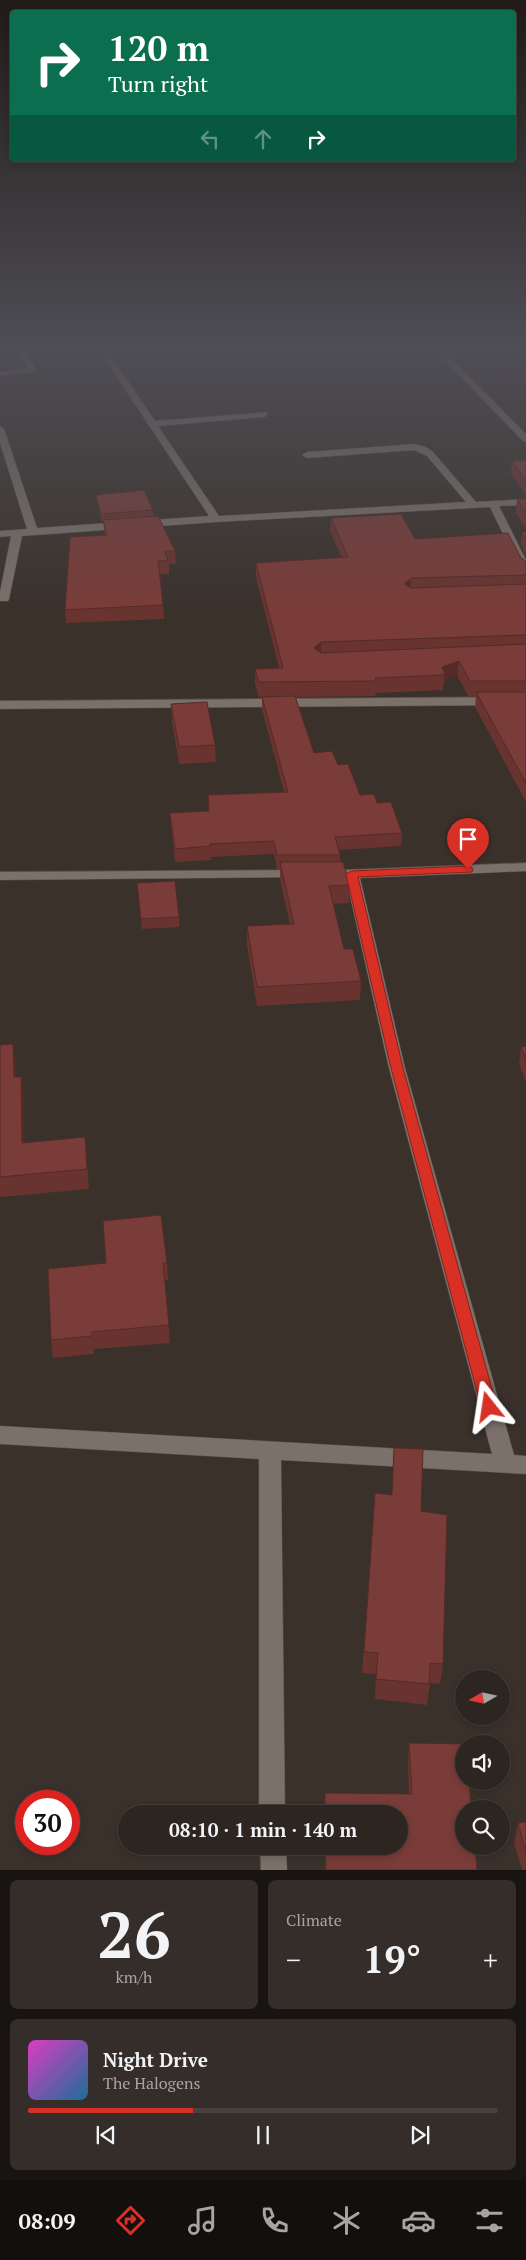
<!DOCTYPE html>
<meta charset="utf-8">
<style>
:root{--surface:#2c2520;--page:#342d29;--text:#f1f3f6;--muted:#a6a5a5;--line:#48423e;--accent:#d93025}
body{margin:0;font-family:"PT Serif",serif;background:var(--page);color:var(--text);height:100vh;display:flex;flex-direction:column;font-size:19px;white-space:nowrap}
*{box-sizing:border-box;margin:0}
p{font-size:16px;color:var(--muted)}
.icon{flex:none;width:28px;height:28px;fill:none;stroke:currentColor;stroke-width:2;stroke-linecap:round;stroke-linejoin:round}
.map{position:relative;height:1870px;overflow:hidden}
.drawer{display:flex;flex-direction:column;gap:10px;padding:10px;background:#181412;flex:1}
.drawer>*{flex:none}
.banner{position:absolute;left:10px;top:10px;width:506px;height:152px;border-radius:5px;box-shadow:0 2px 8px #0003,0 0 0 1px var(--line);background:#0b6e4f;color:#fff;overflow:hidden}
.needle{width:32px;rotate:261deg}
.tools{position:absolute;left:455px;top:1670px;display:grid;gap:10px}
.tools a{display:grid;place-items:center;width:55px;height:55px;border-radius:50%;background:var(--surface);box-shadow:0 2px 8px #0003,0 0 0 1px var(--line);font-size:25px}
.speed{position:absolute;left:15px;top:1790px;display:flex;gap:10px;font-size:25px;font-weight:700;text-align:center}
.speed>*{display:grid;place-content:center;width:65px;height:65px;border-radius:50%;background:var(--surface);box-shadow:0 2px 8px #0003,0 0 0 1px var(--line);line-height:1}
.speed .limit{border:8px solid #d22;background:#fff;color:#111}
.pin{position:absolute;display:grid;place-items:center;width:42px;height:42px;color:#fff;margin:-51px -21px;border-radius:50% 50% 50% 0;rotate:-45deg;box-shadow:0 0 5px #0007}
.pin .icon{rotate:45deg}
.me{position:absolute;width:55px;margin:-28px;rotate:345deg;stroke-linejoin:round;filter:drop-shadow(0 0 4px #0008)}
.turn{display:flex;align-items:center;gap:18px;height:105px;padding:0 15px;font-size:22px}
.turn .icon{width:65px;height:65px;stroke-width:2.5}
.turn b{display:block;font-size:35px;line-height:42px}
.lanes{display:flex;align-items:center;height:48px;padding:0 15px;background:#0003;justify-content:center;gap:25px;direction:ltr}
.lanes .off{opacity:.35}
.big{font-size:38px;font-weight:600;line-height:1.1}
.drawer .tile{flex:1;display:flex;flex-direction:column;justify-content:center;gap:8px;min-width:0;padding:0 18px;border-radius:8px;background:var(--page)}
.drawer .dial{align-items:center;gap:0}
.dial b{font-size:65px;line-height:1}
.song{display:flex;align-items:center;gap:15px}
.cover{width:60px;height:60px;border-radius:8px;background:linear-gradient(135deg,hsl(310 70% 55%),hsl(200 70% 35%))}
.played{height:5px;border-radius:2px;background:linear-gradient(90deg,var(--accent) 35%,var(--line) 35%)}
.keys{display:flex;justify-content:space-around;direction:ltr}
.heat{display:flex;justify-content:space-between;align-items:center;font-size:28px;direction:ltr}
.drawer .tiles{flex:1;display:grid;gap:10px;grid-template-columns:1fr 1fr}
.tile:last-child{grid-column:span 2}
.trip{position:absolute;left:118px;top:1805px;width:290px;height:50px;border-radius:25px;background:var(--surface);box-shadow:0 2px 8px #0003,0 0 0 1px var(--line);font-weight:600;line-height:50px;text-align:center}
.menu{display:flex;height:80px;justify-content:space-around;align-items:center;background:#120f0d;color:var(--muted)}
.menu .icon{width:35px;height:35px}
.menu .current{color:var(--accent)}
.menu b{font-size:22px;color:var(--text)}
.map>svg:first-child{display:block}
.lines{fill:none;stroke-linecap:round;stroke-linejoin:round}
.street-casing{stroke:#57504a;stroke-width:1}
.street{fill:#7b716a;fill-rule:evenodd}
.wall{fill:#693430}
.shaded-wall{fill:#552a27}
.building{fill:#7a3c38;stroke:#552a27}
.route{fill:#d93025;stroke:#8d1f18}
</style>
<div class="map">
<svg width="526" height="1870" viewBox="0 0 526 1870">
<rect width="100%" height="100%" fill="#3a312b"/>
<g class="lines">
<g class="street-casing">
<path id="street" d="M 18,350 L 26,350 L 36,370 L 32,372 L 0,376 L 0,372 L 27,368 Z
M 99,350 L 107,350 L 155,421 L 267,412 L 267,416 L 264,417 L 158,426 L 219,516 L 466,502 L 427,456 L 414,450 L 307,458 L 302,455 L 307,452 L 414,444 L 426,447 L 433,452 L 476,502 L 526,499 L 526,505 L 499,506 L 526,560 L 526,574 L 521,571 L 490,507 L 216,522 L 22,536 L 9,599 L 8,601 L 0,601 L 0,592 L 11,536 L 0,537 L 0,531 L 27,529 L 0,443 L 0,426 L 4,429 L 37,528 L 209,516 Z
M 435,350 L 443,350 L 526,434 L 526,442 L 523,441 Z
M 526,697 L 526,705 L 0,709 L 0,701 Z
M 526,863 L 526,871 L 360,878 L 405,1068 L 514,1455 L 526,1456 L 526,1474 L 281,1460 L 285,1814 L 259,1814 L 259,1459 L 0,1444 L 0,1426 L 492,1454 L 389,1068 L 346,878 L 338,877 L 336,874 L 343,870 Z
M 300,870 L 307,874 L 305,877 L 0,880 L 0,872 Z
M 260,1846 L 286,1846 L 287,1870 L 261,1870 Z"/>
</g>
<use href="#street" class="street"/>
</g>
<path class="wall" d="M 526,460 L 526,496 L 511,473 L 512,461 Z
M 96,495 L 153,510 L 154,516 L 175,551 L 176,564 L 169,564 L 169,574 L 160,574 L 163,605 L 164,619 L 66,623 L 65,610 L 105,535 L 103,521 L 102,522 L 97,503 Z
M 517,499 L 526,499 L 526,529 L 516,513 Z
M 331,518 L 415,539 L 521,558 L 526,561 L 526,802 L 475,707 L 476,696 L 468,696 L 457,675 L 444,681 L 443,690 L 376,693 L 375,696 L 295,697 L 314,753 L 338,765 L 360,795 L 377,803 L 402,833 L 401,846 L 339,850 L 340,855 L 340,862 L 350,885 L 349,903 L 333,904 L 344,949 L 361,981 L 360,1000 L 257,1006 L 247,945 L 247,926 L 290,924 L 280,880 L 280,869 L 277,869 L 274,854 L 211,857 L 211,860 L 175,862 L 171,826 L 170,813 L 208,811 L 208,795 L 284,792 L 262,709 L 262,697 L 259,697 L 255,684 L 255,669 L 279,668 L 256,577 L 256,563 L 342,558 L 330,532 Z
M 526,531 L 526,556 L 521,545 L 522,532 Z
M 171,704 L 215,745 L 216,762 L 179,764 L 172,721 Z
M 137,883 L 179,917 L 179,927 L 142,929 Z
M 13,1044 L 15,1063 L 16,1077 L 21,1077 L 24,1096 L 24,1143 L 85,1137 L 89,1189 L 0,1197 L 0,1045 Z
M 526,1046 L 526,1082 L 519,1064 L 521,1047 Z
M 167,1263 L 168,1280 L 165,1280 L 170,1343 L 94,1349 L 94,1354 L 53,1358 L 51,1340 L 48,1269 Z
M 375,1493 L 421,1511 L 443,1664 L 440,1684 L 430,1683 L 427,1705 L 375,1699 L 376,1674 L 362,1673 Z
M 409,1743 L 477,1870 L 325,1870 L 325,1846 L 399,1846 L 399,1814 L 324,1814 L 325,1793 L 409,1794 L 408,1763 Z
M 526,1822 L 526,1870 L 522,1870 L 514,1843 L 518,1823 Z"/>
<path class="shaded-wall" d="M 411,578 L 410,592 L 404,584 Z
M 321,642 L 321,656 L 314,648 Z
M 459,661 L 457,675 L 444,681 L 445,675 L 442,667 Z
M 13,1044 L 15,1063 L 17,1097 L 14,1077 Z
M 21,1077 L 24,1096 L 24,1163 L 22,1143 Z"/>
<path class="building" d="M 526,460 L 526,481 L 512,461 Z
M 144,490 L 153,510 L 101,514 L 96,495 Z
M 517,499 L 526,499 L 526,514 Z
M 401,514 L 415,539 L 508,533 L 521,558 L 526,561 L 526,575 L 411,578 L 404,584 L 411,588 L 526,584 L 526,635 L 321,642 L 314,648 L 321,653 L 526,644 L 526,681 L 470,681 L 459,661 L 442,667 L 445,675 L 375,678 L 376,681 L 259,682 L 255,669 L 283,668 L 256,563 L 348,557 L 331,518 Z
M 158,516 L 175,551 L 165,551 L 168,561 L 158,561 L 163,605 L 65,610 L 70,537 L 107,535 L 103,520 Z
M 526,531 L 526,540 L 522,532 Z
M 476,692 L 526,692 L 526,783 Z
M 295,696 L 314,753 L 332,751 L 338,765 L 348,764 L 360,795 L 374,794 L 377,803 L 391,802 L 402,833 L 335,837 L 340,855 L 277,855 L 274,841 L 210,844 L 211,846 L 175,849 L 170,813 L 209,811 L 208,795 L 288,792 L 262,697 Z
M 207,702 L 215,745 L 179,747 L 171,704 Z
M 280,862 L 343,862 L 350,885 L 329,886 L 344,949 L 353,949 L 361,981 L 257,987 L 247,926 L 294,924 Z
M 175,881 L 179,917 L 141,919 L 137,883 Z
M 13,1044 L 14,1077 L 21,1077 L 22,1143 L 85,1137 L 87,1169 L 0,1177 L 0,1045 Z
M 526,1046 L 526,1059 L 521,1047 Z
M 161,1215 L 167,1263 L 163,1263 L 169,1325 L 92,1332 L 92,1336 L 51,1340 L 48,1269 L 106,1263 L 103,1221 Z
M 394,1448 L 423,1449 L 421,1511 L 447,1515 L 443,1664 L 430,1663 L 429,1684 L 376,1679 L 378,1653 L 364,1652 L 375,1493 L 392,1495 Z
M 409,1743 L 465,1744 L 464,1744 L 464,1781 L 469,1781 L 471,1809 L 464,1809 L 464,1846 L 475,1846 L 477,1870 L 326,1870 L 326,1846 L 399,1846 L 399,1814 L 325,1814 L 325,1793 L 412,1794 Z
M 526,1822 L 526,1852 L 518,1823 Z"/>
<linearGradient id="sky" x2="0" y2="1"><stop stop-color="#201b18"/><stop offset="0.57" stop-color="#4f4e55"/><stop offset="1" stop-color="#4f4e55" stop-opacity="0"/></linearGradient>
<rect width="526" height="611" fill="url(#sky)"/>
<path class="route" d="M 468,866 L 473,869 L 472,872 L 358,877 L 403,1068 L 497,1407 L 495,1411 L 489,1413 L 484,1411 L 481,1407 L 391,1068 L 346,874 L 352,871 Z"/>
</svg>
<div class="tools">
<a><svg class="needle" viewBox="-14 -14 28 28"><path d="M0-13l5 13h-10z" fill="#e53935"/><path d="M0 13l5-13h-10z" fill="#a6a5a5"/></svg></a>
<a><svg class="icon" aria-label="sound" viewBox="0 0 24 24"><path d="M4 9h4l5-4v14l-5-4H4zM17 9q2 3 0 6"/></svg></a>
<a><svg class="icon" aria-label="search" viewBox="0 0 24 24"><circle cx="10" cy="10" r="6"/><path d="M15 15l6 6"/></svg></a>
</div>
<div class="speed"><div class="limit">30</div></div>
<div class="pin" style="left:468px;top:869px;background:#d93025"><svg class="icon" aria-label="arrive" viewBox="0 0 24 24"><path d="M6 21V4h12l-3 4 3 4H6"/></svg></div>
<svg class="me" style="left:489px;top:1407px" viewBox="-20 -20 40 40"><path d="M0-17L14 15 0 8-14 15z" fill="#d93025" stroke="#fff" stroke-width="4"/></svg>
<div class="trip">08:10 · 1 min · 140 m</div>
<div class="banner">
<div class="turn"><svg class="icon" aria-label="right" viewBox="0 0 24 24"><path d="M7 20v-9h11M14 6l5 5-5 5"/></svg><div><b>120 m</b>Turn right</div></div>
<div class="lanes"><svg class="icon off" aria-label="left" viewBox="0 0 24 24"><path d="M17 20v-9H6M10 6l-5 5 5 5"/></svg><svg class="icon off" aria-label="ahead" viewBox="0 0 24 24"><path d="M12 20V5M6 11l6-6 6 6"/></svg><svg class="icon" aria-label="right" viewBox="0 0 24 24"><path d="M7 20v-9h11M14 6l5 5-5 5"/></svg></div>
</div>
</div>
<section class="drawer">
<div class="tiles">
<div class="tile dial"><b>26</b><p>km/h</p></div>
<div class="tile"><p>Climate</p>
<div class="heat"><a>−</a><b class="big">19°</b><a>+</a></div>
</div>
<div class="tile">
<div class="song"><i class="cover"></i><div><b>Night Drive</b><p>The Halogens</p></div></div>
<div class="played"></div>
<div class="keys"><svg class="icon" aria-label="previous" viewBox="0 0 24 24"><path d="M18 5L8 12l10 7zM5 5v14"/></svg><svg class="icon" aria-label="pause" viewBox="0 0 24 24"><path d="M8 5v14M16 5v14"/></svg><svg class="icon" aria-label="next" viewBox="0 0 24 24"><path d="M6 5l10 7-10 7zM19 5v14"/></svg></div>
</div>
</div>
</section>
<nav class="menu">
<b>08:09</b>
<svg class="icon current" aria-label="directions" viewBox="0 0 24 24"><path d="M12 3l9 9-9 9-9-9zM9 14v-3h6M13 9l2 2-2 2"/></svg>
<svg class="icon" aria-label="music" viewBox="0 0 24 24"><path d="M9 18V5l10-2v13"/><circle cx="6" cy="18" r="3"/><circle cx="16" cy="16" r="3"/></svg>
<svg class="icon" aria-label="phone" viewBox="0 0 24 24"><path d="M5 4h4l2 5-3 2q2 4 5 5l2-3 5 2v4C11 20 4 13 5 4z"/></svg>
<svg class="icon" aria-label="climate" viewBox="0 0 24 24"><path d="M12 3v18M4 7l16 10M4 17L20 7"/></svg>
<svg class="icon" aria-label="car" viewBox="0 0 24 24"><path d="M5 17H2v-5l4-1 3-4h7l3 4 3 1v5h-3M9 17h6M6 11h13"/><circle cx="7" cy="17" r="2"/><circle cx="17" cy="17" r="2"/></svg>
<svg class="icon" aria-label="filters" viewBox="0 0 24 24"><path d="M4 7h16M4 17h16"/><circle cx="9" cy="7" r="2"/><circle cx="15" cy="17" r="2"/></svg>
</nav>
